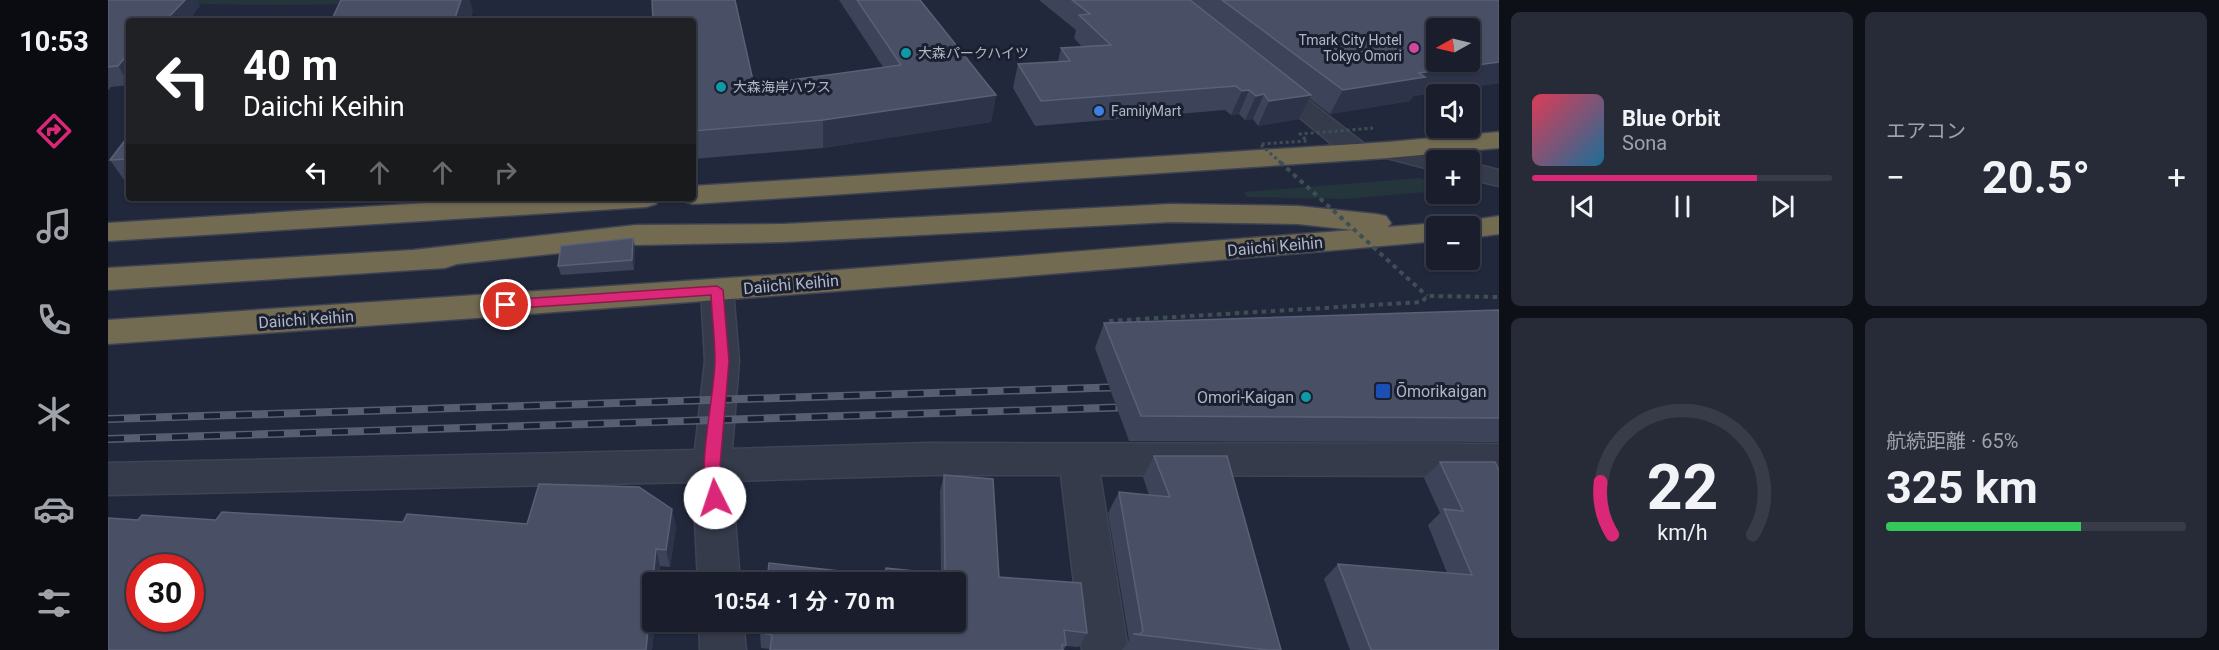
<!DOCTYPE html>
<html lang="ja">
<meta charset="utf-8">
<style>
:root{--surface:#1a1e2c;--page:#272b38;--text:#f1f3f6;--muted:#9fa2a9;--line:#383c48;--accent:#db2777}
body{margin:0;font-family:Roboto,"Noto Sans JP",sans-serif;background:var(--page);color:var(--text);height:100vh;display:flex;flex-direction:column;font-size:22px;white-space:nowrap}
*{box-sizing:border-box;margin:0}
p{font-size:20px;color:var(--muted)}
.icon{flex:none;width:33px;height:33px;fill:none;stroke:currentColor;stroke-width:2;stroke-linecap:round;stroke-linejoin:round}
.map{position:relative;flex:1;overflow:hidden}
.drawer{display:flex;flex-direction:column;gap:12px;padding:12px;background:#0e1018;width:720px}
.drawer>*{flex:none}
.guide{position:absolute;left:18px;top:18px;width:570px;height:183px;border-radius:6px;box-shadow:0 2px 4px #0004,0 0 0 2px var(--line);background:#202124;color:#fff;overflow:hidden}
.needle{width:39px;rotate:262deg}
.controls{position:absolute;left:1318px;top:18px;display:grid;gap:12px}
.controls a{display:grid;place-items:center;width:54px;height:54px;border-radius:6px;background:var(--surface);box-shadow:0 2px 4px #0004,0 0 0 2px var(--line);font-size:30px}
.speed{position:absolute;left:18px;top:554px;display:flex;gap:12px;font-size:30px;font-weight:700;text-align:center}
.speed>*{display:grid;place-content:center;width:78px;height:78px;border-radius:50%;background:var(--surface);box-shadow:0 2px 4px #0004,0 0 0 2px var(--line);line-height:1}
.speed .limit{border:9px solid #d22;background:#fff;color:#111}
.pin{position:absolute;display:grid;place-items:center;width:51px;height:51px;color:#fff;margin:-26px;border:3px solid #fff;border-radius:50%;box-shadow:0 2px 6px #0007}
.me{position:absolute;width:66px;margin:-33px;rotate:356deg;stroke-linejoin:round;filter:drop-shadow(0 0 4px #0008)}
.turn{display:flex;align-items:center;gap:21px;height:126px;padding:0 18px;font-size:27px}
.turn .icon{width:78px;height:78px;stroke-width:2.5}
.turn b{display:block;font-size:42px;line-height:51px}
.lanes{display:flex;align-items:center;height:57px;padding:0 18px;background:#0003;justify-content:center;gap:30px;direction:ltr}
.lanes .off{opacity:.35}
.big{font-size:45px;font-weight:700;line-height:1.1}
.drawer .widget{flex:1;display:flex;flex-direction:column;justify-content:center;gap:9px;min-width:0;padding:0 21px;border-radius:9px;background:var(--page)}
.drawer .dial{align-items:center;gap:0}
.dial svg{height:156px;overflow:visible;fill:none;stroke:var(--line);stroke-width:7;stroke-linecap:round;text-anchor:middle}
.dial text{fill:var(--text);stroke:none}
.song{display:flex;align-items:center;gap:18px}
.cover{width:72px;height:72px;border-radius:9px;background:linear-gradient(135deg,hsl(350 70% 55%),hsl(200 70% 35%))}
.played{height:6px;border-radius:3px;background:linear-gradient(90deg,var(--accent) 75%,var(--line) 75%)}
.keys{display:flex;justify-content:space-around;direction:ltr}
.heat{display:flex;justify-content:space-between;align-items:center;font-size:33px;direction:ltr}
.charge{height:9px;border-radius:4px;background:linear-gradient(90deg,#34c759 65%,var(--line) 0)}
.drawer .tiles{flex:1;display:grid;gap:12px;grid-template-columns:repeat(2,1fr)}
.trip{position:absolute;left:534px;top:572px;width:324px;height:60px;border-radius:6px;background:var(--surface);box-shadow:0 2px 4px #0004,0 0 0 2px var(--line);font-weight:700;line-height:60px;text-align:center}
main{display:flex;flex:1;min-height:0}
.menu{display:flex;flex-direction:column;width:108px;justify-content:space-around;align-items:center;background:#0a0c12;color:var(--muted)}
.menu .icon{width:42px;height:42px}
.menu .on{color:var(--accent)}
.menu b{font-size:27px;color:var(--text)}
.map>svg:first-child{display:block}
.green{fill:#24353c}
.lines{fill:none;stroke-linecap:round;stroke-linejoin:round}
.minor-casing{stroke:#3f4454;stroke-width:3}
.highway-casing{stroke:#3e4353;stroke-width:3}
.path{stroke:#3d4f55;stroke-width:4;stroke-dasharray:4.5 4.5;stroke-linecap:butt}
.minor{fill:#363b4b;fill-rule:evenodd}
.highway{fill:#726b52;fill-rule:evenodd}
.rail-casing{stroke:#575e73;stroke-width:8}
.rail{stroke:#1b2030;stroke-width:5;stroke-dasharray:16;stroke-linecap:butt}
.path-bridge-far1{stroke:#3d4f55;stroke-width:3;stroke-dasharray:3 3;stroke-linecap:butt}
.path-bridge{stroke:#3d4f55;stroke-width:4;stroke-dasharray:4.5 4.5;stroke-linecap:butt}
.wall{fill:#3d445a}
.shaded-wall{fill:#2d3349}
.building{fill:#495066;stroke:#5a6075;stroke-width:1.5;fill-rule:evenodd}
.route{fill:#db2777;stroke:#8e194d;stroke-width:1.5}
.hotel-dot{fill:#d1479c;stroke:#1b2030;stroke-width:2}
.culture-dot{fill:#0f9aa8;stroke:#1b2030;stroke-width:2}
.shop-dot{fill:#3f7fe0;stroke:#1b2030;stroke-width:2}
.transit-dot{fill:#1a4fb4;stroke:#1b2030;stroke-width:2}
.labels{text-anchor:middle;stroke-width:6;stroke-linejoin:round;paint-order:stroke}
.far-poi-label{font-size:14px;fill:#b1b6c7;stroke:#1b2030;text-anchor:start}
.street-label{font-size:16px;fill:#b1b6c7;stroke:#1b2030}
.poi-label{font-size:16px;fill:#b1b6c7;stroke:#1b2030;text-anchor:start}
</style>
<main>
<nav class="menu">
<b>10:53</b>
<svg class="icon on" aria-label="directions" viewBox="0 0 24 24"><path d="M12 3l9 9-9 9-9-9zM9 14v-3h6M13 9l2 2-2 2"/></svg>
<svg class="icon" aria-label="music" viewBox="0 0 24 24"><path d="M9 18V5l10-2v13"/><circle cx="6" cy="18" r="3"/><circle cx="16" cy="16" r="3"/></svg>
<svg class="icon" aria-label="phone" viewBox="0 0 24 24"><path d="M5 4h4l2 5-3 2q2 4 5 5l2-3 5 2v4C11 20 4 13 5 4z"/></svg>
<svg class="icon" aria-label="climate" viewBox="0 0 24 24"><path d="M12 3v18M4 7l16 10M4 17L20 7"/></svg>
<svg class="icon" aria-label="car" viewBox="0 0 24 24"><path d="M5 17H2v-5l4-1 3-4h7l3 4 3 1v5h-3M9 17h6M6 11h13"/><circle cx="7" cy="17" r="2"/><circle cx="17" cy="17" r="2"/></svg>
<svg class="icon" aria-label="filters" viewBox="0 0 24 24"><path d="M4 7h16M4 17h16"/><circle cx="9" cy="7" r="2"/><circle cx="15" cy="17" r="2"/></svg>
</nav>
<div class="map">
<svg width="1391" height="650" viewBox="0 0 1391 650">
<rect width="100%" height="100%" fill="#22283b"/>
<path class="green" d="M 0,0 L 330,0 C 220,7 110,6 0,0 Z
M 1311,178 L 1325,182 L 1329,186 L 1329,191 L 1236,199 L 1139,197 L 1136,192 Z"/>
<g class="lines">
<g class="minor-casing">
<path id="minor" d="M 1160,73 L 1168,75 L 1259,146 L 1263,152 L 1259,158 L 1250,160 L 1241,158 L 1152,85 L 1148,80 L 1152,75 Z
M 1280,142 L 1338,157 L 1341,160 L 1329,160 L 1329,171 L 1271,156 L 1267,150 L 1271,144 Z
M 1362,163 L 1391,170 L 1391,186 L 1362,179 Z
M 609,279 L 620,282 L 625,290 L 631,361 L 624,449 L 821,443 L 1391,444 L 1391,476 L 992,475 L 1020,650 L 974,650 L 953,475 L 821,475 L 624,481 L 632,582 L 590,582 L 585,482 L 0,495 L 0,463 L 587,450 L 597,361 L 593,290 L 598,282 Z
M 591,621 L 635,621 L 638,650 L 592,650 Z"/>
</g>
<g class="highway-casing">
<path id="highway" d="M 1391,132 L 1391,148 L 1280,158 L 585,204 L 575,201 L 573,198 L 585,198 L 585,186 L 1280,142 Z
M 398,198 L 552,198 L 548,204 L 538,207 L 0,241 L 0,223 Z
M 1063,204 L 1190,206 L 1268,214 L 1278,216 L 1283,223 L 1280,227 L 1329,223 L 1340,226 L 1329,226 L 1329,241 C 886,281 443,313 0,344 L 0,320 L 665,275 L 1245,230 L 1190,224 L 1063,222 L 676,242 L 528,245 L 349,264 L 337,268 L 0,290 L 0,268 L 305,250 L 528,225 L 676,224 Z
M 1391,216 L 1391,234 L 1362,238 L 1362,226 L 1349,226 L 1352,222 Z"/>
</g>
<path class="path" d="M 1001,321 L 1314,302 L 1319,296 L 1391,297"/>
<use href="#minor" class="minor"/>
<use href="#highway" class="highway"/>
<g class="rail-casing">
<path id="rail" d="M 0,419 L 1016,387
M 0,439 L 1025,407"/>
</g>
<use href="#rail" class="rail"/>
<path class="path-bridge-far1" d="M 1173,163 L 1152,144 L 1199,141 L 1192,134 L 1265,128"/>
<path class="path-bridge" d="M 1172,162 L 1319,296"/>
</g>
<path class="wall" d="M 0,0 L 88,0 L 92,6 L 85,14 L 87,18 L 85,21 L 21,21 L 21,85 L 3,87 L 0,90 Z
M 731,0 L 812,0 L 888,95 L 883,122 L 715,148 L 585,159 L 585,21 L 646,85 L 775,67 Z
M 931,0 L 1391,0 L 1391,83 L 1305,96 L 1302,101 L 1222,114 L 1201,98 L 1191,119 L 1150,126 L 1145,119 L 1137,120 L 1131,114 L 1123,115 L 1117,110 L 927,126 L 905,88 L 910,64 L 950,61 L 953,48 L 974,47 L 966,38 L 968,30 Z
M 21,159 L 21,187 L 2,160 Z
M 527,247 L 526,270 L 453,275 L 450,266 Z
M 1391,310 L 1391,442 L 1021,441 L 987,348 L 996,323 Z
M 1046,456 L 1173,650 L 1014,650 L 1021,640 L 1000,513 L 1011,492 L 1041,495 L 1035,477 Z
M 1332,462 L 1391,470 L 1391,650 L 1242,650 L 1216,579 L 1230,564 L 1339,573 L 1320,525 L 1332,513 L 1316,478 Z
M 836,475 L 891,577 L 979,633 L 971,647 L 958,646 L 956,650 L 662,650 L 662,649 L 653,648 L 652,633 L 659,582 L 777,576 L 778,568 L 833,574 L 832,491 Z
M 564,509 L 568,527 L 562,567 L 552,566 L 550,582 L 544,582 L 547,621 L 544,650 L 0,650 L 30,520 L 295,522 L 419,524 Z"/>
<path class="shaded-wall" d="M 71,0 L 88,0 L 92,6 L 85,14 L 87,18 L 85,21 L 57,21 Z
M 353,0 L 362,0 L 365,11 L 362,21 L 346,21 Z
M 21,53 L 21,83 L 10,66 Z
M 1391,62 L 1391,83 L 1305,96 L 1302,101 L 1222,114 L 1235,90 L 1311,73 Z
M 1141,90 L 1131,114 L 1123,115 L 1134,91 Z
M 1156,94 L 1145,119 L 1137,120 L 1148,96 Z
M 888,95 L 883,122 L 715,148 L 715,120 Z
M 1203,95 L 1191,119 L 1150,126 L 1161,101 Z
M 525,238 L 527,247 L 526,270 L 524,260 Z
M 564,509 L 568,527 L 562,567 L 558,550 Z
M 548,549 L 552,566 L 550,582 L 544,582 L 544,621 L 547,621 L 544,650 L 538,650 Z"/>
<path class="building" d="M 0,0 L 77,0 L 57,21 L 21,21 L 21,53 L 10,66 L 0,67 Z
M 233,0 L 353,0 L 346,21 L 223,21 Z
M 544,0 L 627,0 L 646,85 L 793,65 L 749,0 L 812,0 L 888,95 L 715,120 L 585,131 L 585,21 L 545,21 Z
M 964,0 L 1082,0 L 1203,95 L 1161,101 L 1156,94 L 1148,96 L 1141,90 L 1134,91 L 1128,86 L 933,101 L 910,64 L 962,61 L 953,48 L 1003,45 L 971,15 L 982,14 Z
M 1114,0 L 1391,0 L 1391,62 L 1311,73 L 1317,77 L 1235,90 ZM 1329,28 L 1362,28 L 1362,62 L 1329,62 Z
M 21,135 L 21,159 L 2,160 Z
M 525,238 L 524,260 L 450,266 L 453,246 Z
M 1391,310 L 1391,418 L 1033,416 L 996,323 Z
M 1046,456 L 1119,456 L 1173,650 L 1159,650 L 1025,634 L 1032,634 L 1035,631 L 1011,492 L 1062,497 Z
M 1332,462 L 1387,462 L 1391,470 L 1391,650 L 1263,650 L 1230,564 L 1364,575 L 1336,509 L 1355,511 Z
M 836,475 L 885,479 L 891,577 L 973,583 L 979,633 L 956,630 L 958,645 L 954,645 L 955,650 L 662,650 L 664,635 L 652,633 L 653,621 L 848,621 L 848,582 L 659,582 L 661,563 L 777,576 L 778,568 L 837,574 Z
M 431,484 L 531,487 L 564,509 L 558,550 L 548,549 L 538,650 L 0,650 L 0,518 L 30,520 L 34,515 L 108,520 L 114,512 L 295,522 L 299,514 L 419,524 ZM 32,567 L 82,567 L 82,618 L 32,618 Z"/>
<path class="route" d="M 609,286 L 615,290 L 621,361 L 612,466 L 615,498 L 612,503 L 607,505 L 601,503 C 587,474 607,395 607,360 C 607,339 604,317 603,295 L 398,309 L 391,305 L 398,300 Z"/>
<circle class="hotel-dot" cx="1306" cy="48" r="6"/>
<g class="culture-dot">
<circle cx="798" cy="53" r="6"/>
<circle cx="613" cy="87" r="6"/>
<circle cx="1198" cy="397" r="6"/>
</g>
<circle class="shop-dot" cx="991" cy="111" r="6"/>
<rect class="transit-dot" x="1267" y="383" width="16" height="16" rx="3"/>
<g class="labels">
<g class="far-poi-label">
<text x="1294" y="45" text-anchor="end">Tmark City Hotel<tspan x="1294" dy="16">Tokyo Omori</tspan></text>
<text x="810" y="58">大森パークハイツ</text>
<text x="625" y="92">大森海岸ハウス</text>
<text x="1003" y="116">FamilyMart</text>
</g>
<g class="street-label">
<text transform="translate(1167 246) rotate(-5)" y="6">Daiichi Keihin</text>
<text transform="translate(683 284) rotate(-5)" y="6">Daiichi Keihin</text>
<text transform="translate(198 319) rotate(-4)" y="6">Daiichi Keihin</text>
</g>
<g class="poi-label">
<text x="1288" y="397">Ōmorikaigan</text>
<text x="1186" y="403" text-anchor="end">Omori-Kaigan</text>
</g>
</g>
</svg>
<div class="controls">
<a><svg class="needle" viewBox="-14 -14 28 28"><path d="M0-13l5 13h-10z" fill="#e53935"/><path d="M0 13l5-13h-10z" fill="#9fa2a9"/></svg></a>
<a><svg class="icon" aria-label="sound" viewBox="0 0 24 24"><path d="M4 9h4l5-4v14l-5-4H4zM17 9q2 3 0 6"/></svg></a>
<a>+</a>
<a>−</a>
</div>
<div class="speed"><div class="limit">30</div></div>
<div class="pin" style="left:398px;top:305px;background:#d93025"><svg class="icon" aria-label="arrive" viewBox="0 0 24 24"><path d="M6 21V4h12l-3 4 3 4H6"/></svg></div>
<svg class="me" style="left:607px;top:498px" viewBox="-20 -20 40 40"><circle r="19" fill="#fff"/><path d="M0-13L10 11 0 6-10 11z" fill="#db2777"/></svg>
<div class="trip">10:54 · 1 分 · 70 m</div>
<div class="guide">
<div class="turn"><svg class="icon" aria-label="left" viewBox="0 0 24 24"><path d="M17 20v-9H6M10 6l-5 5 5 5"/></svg><div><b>40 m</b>Daiichi Keihin</div></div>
<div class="lanes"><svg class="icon" aria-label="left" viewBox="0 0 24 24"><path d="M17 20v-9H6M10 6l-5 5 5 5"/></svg><svg class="icon off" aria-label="ahead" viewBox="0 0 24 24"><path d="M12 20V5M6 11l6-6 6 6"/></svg><svg class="icon off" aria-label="ahead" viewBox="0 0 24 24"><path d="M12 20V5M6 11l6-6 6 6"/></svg><svg class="icon off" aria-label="right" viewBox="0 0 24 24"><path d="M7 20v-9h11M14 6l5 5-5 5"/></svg></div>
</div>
</div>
<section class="drawer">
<div class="tiles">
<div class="widget">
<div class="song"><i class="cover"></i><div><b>Blue Orbit</b><p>Sona</p></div></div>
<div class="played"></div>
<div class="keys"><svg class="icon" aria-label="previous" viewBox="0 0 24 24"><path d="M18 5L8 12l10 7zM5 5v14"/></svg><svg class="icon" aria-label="pause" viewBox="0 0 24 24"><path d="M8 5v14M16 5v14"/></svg><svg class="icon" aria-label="next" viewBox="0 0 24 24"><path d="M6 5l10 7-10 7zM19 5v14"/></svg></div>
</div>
<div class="widget"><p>エアコン</p>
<div class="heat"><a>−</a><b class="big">20.5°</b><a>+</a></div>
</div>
<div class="widget dial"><svg viewBox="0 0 100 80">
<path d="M14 69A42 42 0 1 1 86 69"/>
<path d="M14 69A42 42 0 0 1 8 42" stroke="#db2777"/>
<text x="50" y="56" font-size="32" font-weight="700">22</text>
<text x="50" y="72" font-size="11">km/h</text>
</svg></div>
<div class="widget"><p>航続距離 · 65%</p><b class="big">325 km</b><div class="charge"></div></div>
</div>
</section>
</main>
